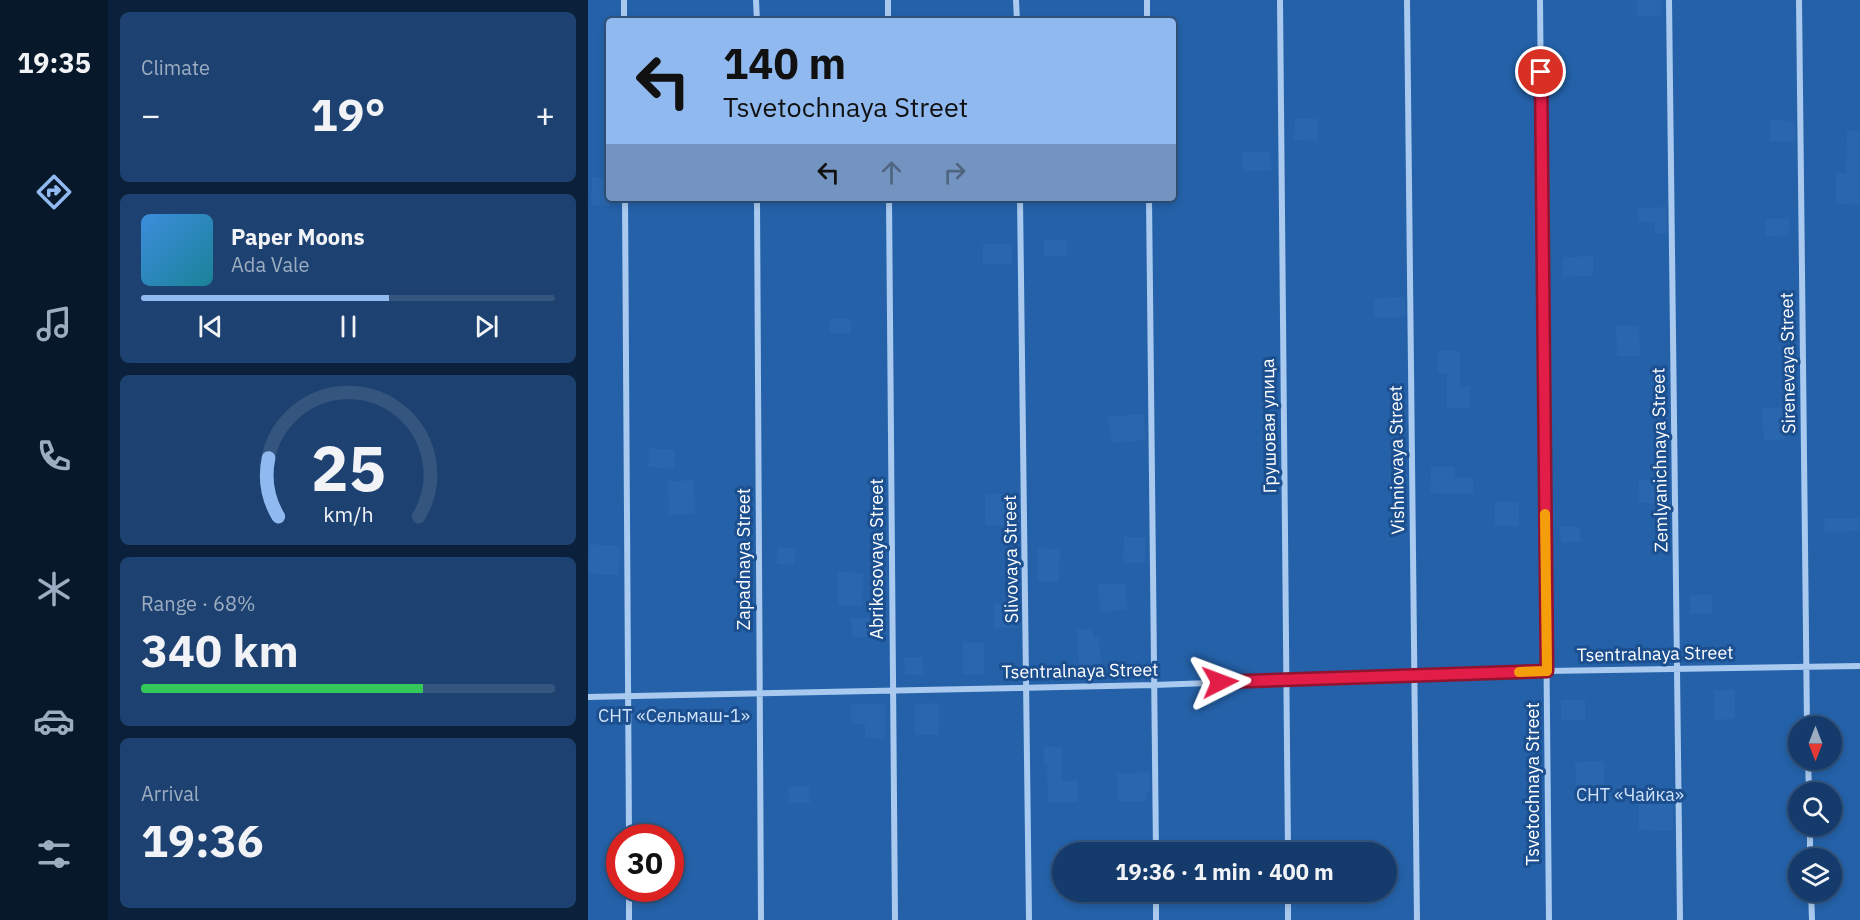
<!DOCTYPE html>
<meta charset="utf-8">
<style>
:root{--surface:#143b6b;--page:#1d4271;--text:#f1f3f6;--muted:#9dadc1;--line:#33557e;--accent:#90b9f0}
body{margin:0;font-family:"IBM Plex Sans",sans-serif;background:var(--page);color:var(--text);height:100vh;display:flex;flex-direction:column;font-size:22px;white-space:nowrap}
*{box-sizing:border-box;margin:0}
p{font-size:20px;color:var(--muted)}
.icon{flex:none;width:33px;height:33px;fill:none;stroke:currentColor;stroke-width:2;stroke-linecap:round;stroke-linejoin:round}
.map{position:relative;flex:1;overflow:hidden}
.sheet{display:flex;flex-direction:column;gap:12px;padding:12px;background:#0b203b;width:480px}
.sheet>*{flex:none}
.guide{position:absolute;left:18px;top:18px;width:570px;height:183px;border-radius:6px;box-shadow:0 3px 9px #0003,0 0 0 2px var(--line);background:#90b9f0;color:#111;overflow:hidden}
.needle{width:39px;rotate:180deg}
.fabs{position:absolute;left:1200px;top:716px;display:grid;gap:12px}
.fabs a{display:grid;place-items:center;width:54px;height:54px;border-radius:50%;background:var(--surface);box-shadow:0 3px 9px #0003,0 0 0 2px var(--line);font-size:30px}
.speed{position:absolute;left:18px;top:824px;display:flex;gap:12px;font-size:30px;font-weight:700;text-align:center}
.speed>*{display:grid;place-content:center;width:78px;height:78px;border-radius:50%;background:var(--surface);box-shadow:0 3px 9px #0003,0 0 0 2px var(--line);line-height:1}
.speed .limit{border:9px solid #d22;background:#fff;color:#111}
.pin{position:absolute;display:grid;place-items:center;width:51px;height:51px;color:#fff;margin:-26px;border:3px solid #fff;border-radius:50%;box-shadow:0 2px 6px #0007}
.me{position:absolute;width:66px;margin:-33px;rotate:87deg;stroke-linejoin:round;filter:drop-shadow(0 0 4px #0008)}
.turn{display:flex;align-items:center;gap:21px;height:126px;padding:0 18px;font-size:27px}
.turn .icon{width:78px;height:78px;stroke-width:2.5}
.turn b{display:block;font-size:42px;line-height:51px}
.lanes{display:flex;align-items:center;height:57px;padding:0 18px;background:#0003;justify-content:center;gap:30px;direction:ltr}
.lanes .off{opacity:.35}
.big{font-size:45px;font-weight:700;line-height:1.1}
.sheet .widget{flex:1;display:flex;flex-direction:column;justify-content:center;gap:9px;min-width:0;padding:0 21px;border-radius:9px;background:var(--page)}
.sheet .dial{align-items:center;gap:0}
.dial svg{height:156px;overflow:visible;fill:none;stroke:var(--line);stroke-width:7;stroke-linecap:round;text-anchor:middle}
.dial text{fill:var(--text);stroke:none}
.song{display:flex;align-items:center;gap:18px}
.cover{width:72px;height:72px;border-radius:9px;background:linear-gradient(135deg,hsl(210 70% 55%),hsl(190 70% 35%))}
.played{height:6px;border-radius:3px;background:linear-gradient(90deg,var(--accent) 60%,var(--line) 60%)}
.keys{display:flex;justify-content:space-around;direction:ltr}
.heat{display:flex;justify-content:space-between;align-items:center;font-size:33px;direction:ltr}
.charge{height:9px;border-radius:4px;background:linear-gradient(90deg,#34c759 68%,var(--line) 0)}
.trip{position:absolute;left:464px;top:842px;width:345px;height:60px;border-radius:30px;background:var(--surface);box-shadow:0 3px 9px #0003,0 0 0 2px var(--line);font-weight:700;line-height:60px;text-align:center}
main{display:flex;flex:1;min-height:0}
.dock{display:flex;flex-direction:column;width:108px;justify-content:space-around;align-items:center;background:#08182b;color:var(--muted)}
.dock .icon{width:42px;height:42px}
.dock .current{color:var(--accent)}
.dock b{font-size:27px;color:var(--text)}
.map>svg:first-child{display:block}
.green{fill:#2461a8;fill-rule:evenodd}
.building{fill:#2a66ad}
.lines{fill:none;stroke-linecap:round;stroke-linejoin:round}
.minor{stroke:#a9c9ee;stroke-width:6}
.route-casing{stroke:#92132f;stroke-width:15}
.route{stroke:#e11d48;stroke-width:10}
.slow{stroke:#f59e0b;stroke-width:10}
.labels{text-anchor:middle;stroke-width:6;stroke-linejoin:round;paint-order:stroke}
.street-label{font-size:18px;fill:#fff;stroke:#1b4f8f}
.park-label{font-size:18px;fill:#cfe3fa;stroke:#1b4f8f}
</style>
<main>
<nav class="dock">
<b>19:35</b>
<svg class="icon current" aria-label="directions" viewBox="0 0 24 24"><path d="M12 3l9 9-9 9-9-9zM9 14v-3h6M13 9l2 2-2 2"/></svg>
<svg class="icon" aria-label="music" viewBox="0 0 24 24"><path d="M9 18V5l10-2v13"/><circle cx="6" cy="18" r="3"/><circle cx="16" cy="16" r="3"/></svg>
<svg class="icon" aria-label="phone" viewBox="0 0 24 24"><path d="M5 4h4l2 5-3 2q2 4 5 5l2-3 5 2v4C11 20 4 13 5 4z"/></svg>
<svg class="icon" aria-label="climate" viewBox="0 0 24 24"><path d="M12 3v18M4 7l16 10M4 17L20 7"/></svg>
<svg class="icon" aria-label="car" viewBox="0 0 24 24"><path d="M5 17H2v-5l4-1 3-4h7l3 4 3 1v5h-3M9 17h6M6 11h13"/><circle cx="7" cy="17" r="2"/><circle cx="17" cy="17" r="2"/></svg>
<svg class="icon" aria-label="filters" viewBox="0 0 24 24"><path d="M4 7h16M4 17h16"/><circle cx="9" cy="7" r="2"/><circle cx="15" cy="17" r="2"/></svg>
</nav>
<section class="sheet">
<div class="widget"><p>Climate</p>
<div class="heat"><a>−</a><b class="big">19°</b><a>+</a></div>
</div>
<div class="widget">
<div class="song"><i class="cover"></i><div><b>Paper Moons</b><p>Ada Vale</p></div></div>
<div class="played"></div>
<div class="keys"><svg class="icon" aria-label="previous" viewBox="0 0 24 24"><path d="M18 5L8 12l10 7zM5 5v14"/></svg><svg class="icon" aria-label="pause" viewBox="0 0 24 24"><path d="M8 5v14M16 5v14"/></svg><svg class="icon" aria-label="next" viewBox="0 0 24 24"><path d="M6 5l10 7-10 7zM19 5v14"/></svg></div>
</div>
<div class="widget dial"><svg viewBox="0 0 100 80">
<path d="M14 69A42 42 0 1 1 86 69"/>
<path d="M14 69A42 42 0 0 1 9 39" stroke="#90b9f0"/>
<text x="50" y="56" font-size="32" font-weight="700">25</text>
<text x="50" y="72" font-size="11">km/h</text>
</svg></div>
<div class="widget"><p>Range · 68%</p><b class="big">340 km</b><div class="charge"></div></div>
<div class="widget"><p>Arrival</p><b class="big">19:36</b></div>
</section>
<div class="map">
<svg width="1272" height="920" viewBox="0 0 1272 920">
<rect width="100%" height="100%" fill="#1b4f8f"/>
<path class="green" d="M 0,0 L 1272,0 L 1272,920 L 0,920 ZM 21,21 L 585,21 L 585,198 L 21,198 ZM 1210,726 L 1244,726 L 1244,759 L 1210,759 ZM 1210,792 L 1244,792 L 1244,825 L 1210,825 ZM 32,837 L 82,837 L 82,888 L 32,888 ZM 474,852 L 798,852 L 798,891 L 474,891 ZM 1210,858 L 1244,858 L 1244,891 L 1210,891 Z"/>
<path class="building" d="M 1049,0 L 1073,0 L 1073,16 L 1049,16 Z
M 707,118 L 730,119 L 729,141 L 706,140 Z
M 1182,120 L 1207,121 L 1207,142 L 1182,141 Z
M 1259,131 L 1272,131 L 1272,205 L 1248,204 L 1248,173 L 1258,173 Z
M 682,151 L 683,171 L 655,171 L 654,152 Z
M 4,177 L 21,178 L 21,206 L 3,205 Z
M 1078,207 L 1079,233 L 1067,234 L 1067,222 L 1051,222 L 1050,208 Z
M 1178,219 L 1201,219 L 1201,235 L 1178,236 Z
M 456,240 L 479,240 L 479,256 L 456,256 Z
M 395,244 L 424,244 L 424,264 L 395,264 Z
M 1005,256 L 1005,276 L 975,277 L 975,257 Z
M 817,297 L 817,317 L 786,318 L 786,298 Z
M 242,319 L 263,319 L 263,333 L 242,333 Z
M 1028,326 L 1051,326 L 1052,356 L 1029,356 Z
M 850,351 L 872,351 L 872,386 L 882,386 L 882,408 L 859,408 L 859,373 L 850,373 Z
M 1204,407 L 1205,423 L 1196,423 L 1198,439 L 1176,441 L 1174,409 Z
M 556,414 L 558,440 L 523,443 L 520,417 Z
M 62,448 L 87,450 L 86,469 L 60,467 Z
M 843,467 L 867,467 L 867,478 L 885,478 L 885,494 L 842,493 Z
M 106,480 L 107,514 L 81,515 L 80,481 Z
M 1051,480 L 1080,481 L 1079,504 L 1050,503 Z
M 397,494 L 418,494 L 418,506 L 426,506 L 426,525 L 397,525 Z
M 907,502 L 931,502 L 931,526 L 907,526 Z
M 1272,518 L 1272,531 L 1237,532 L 1236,519 Z
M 972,527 L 992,527 L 993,542 L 973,542 Z
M 536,537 L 557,537 L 557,563 L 535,563 Z
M 1,544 L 32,546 L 31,575 L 0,574 Z
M 190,547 L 208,548 L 207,565 L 189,564 Z
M 450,548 L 472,549 L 471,582 L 449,581 Z
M 250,572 L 275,573 L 274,606 L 250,606 Z
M 537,583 L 539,610 L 512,612 L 510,584 Z
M 1102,595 L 1125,595 L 1124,614 L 1102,614 Z
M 406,604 L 431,604 L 431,628 L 406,628 Z
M 263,618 L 289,618 L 290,637 L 264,637 Z
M 505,629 L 505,637 L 511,637 L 513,664 L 491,666 L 489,630 Z
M 375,643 L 396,643 L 396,674 L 375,674 Z
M 316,657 L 335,657 L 335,675 L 317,675 Z
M 1126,690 L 1147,690 L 1147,719 L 1126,720 Z
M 973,700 L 997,700 L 997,720 L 973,720 Z
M 351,703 L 351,735 L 327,735 L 327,704 Z
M 263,704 L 297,704 L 297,739 L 277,738 L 277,724 L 263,724 Z
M 455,747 L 474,747 L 474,781 L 490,780 L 490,802 L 460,803 L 459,765 L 456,765 Z
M 1016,761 L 1016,785 L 988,785 L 987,762 Z
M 562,772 L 562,792 L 558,792 L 558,801 L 530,801 L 529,774 Z
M 221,786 L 222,803 L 201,803 L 200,787 Z
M 1051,797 L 1085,797 L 1085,831 L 1051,830 Z"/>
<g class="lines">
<path class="minor" d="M 36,0 L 36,21
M 168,0 L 169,21
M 300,0 L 300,21
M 428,0 L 429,21
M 559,0 L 559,21
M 692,0 L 700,852
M 819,0 L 829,920
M 952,0 L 961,920
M 1081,0 L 1092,920
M 1211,0 L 1219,726
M 37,198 L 41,837
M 169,198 L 173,920
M 301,198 L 307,920
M 432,198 L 441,920
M 561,198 L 568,852
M 0,697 L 566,685 L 959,671 L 1272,666
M 1220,759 L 1221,792
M 1222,825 L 1222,858
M 41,888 L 41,920
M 568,891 L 568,920
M 700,891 L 700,920
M 1223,891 L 1224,920"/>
</g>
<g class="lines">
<g class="route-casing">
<path id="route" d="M 632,682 L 959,671 L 953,72"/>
</g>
<use href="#route" class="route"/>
<path class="slow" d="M 931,672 L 959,671 L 957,514"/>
</g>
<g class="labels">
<g class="street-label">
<text transform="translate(1200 363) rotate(-91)" y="6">Sirenevaya Street</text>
<text transform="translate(681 426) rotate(-91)" y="6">Грушовая улица</text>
<text transform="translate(809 460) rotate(-91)" y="6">Vishniovaya Street</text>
<text transform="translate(1072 460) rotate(-91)" y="6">Zemlyanichnaya Street</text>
<text transform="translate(156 559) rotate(-90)" y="6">Zapadnaya Street</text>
<text transform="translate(289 559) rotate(-90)" y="6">Abrikosovaya Street</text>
<text transform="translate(423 559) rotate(-91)" y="6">Slivovaya Street</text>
<text transform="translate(1067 654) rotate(-1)" y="6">Tsentralnaya Street</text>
<text transform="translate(492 671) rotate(-1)" y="6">Tsentralnaya Street</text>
<text transform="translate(945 784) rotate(-90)" y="6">Tsvetochnaya Street</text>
</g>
<g class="park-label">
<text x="86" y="722">СНТ «Сельмаш-1»</text>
<text x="1042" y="801">СНТ «Чайка»</text>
</g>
</g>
</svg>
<div class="fabs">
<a><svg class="needle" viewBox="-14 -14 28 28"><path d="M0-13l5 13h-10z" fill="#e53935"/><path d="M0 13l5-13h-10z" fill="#9dadc1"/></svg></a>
<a><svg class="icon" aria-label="search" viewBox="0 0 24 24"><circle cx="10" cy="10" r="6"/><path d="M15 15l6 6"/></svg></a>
<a><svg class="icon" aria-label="layers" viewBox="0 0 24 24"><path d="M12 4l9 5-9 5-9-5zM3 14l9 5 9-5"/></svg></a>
</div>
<div class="speed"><div class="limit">30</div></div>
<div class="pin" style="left:953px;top:72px;background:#d93025"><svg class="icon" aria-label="arrive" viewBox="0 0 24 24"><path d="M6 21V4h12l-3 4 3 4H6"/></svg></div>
<svg class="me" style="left:632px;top:682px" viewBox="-20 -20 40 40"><path d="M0-17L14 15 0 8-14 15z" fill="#e11d48" stroke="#fff" stroke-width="4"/></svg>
<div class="trip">19:36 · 1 min · 400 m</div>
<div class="guide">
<div class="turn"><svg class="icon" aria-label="left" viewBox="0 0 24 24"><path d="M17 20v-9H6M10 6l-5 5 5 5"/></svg><div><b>140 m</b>Tsvetochnaya Street</div></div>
<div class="lanes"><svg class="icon" aria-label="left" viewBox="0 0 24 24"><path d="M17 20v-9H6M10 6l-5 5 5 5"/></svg><svg class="icon off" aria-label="ahead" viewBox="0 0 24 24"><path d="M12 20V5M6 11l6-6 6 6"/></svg><svg class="icon off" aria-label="right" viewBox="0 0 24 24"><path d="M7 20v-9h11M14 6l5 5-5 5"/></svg></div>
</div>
</div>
</main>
